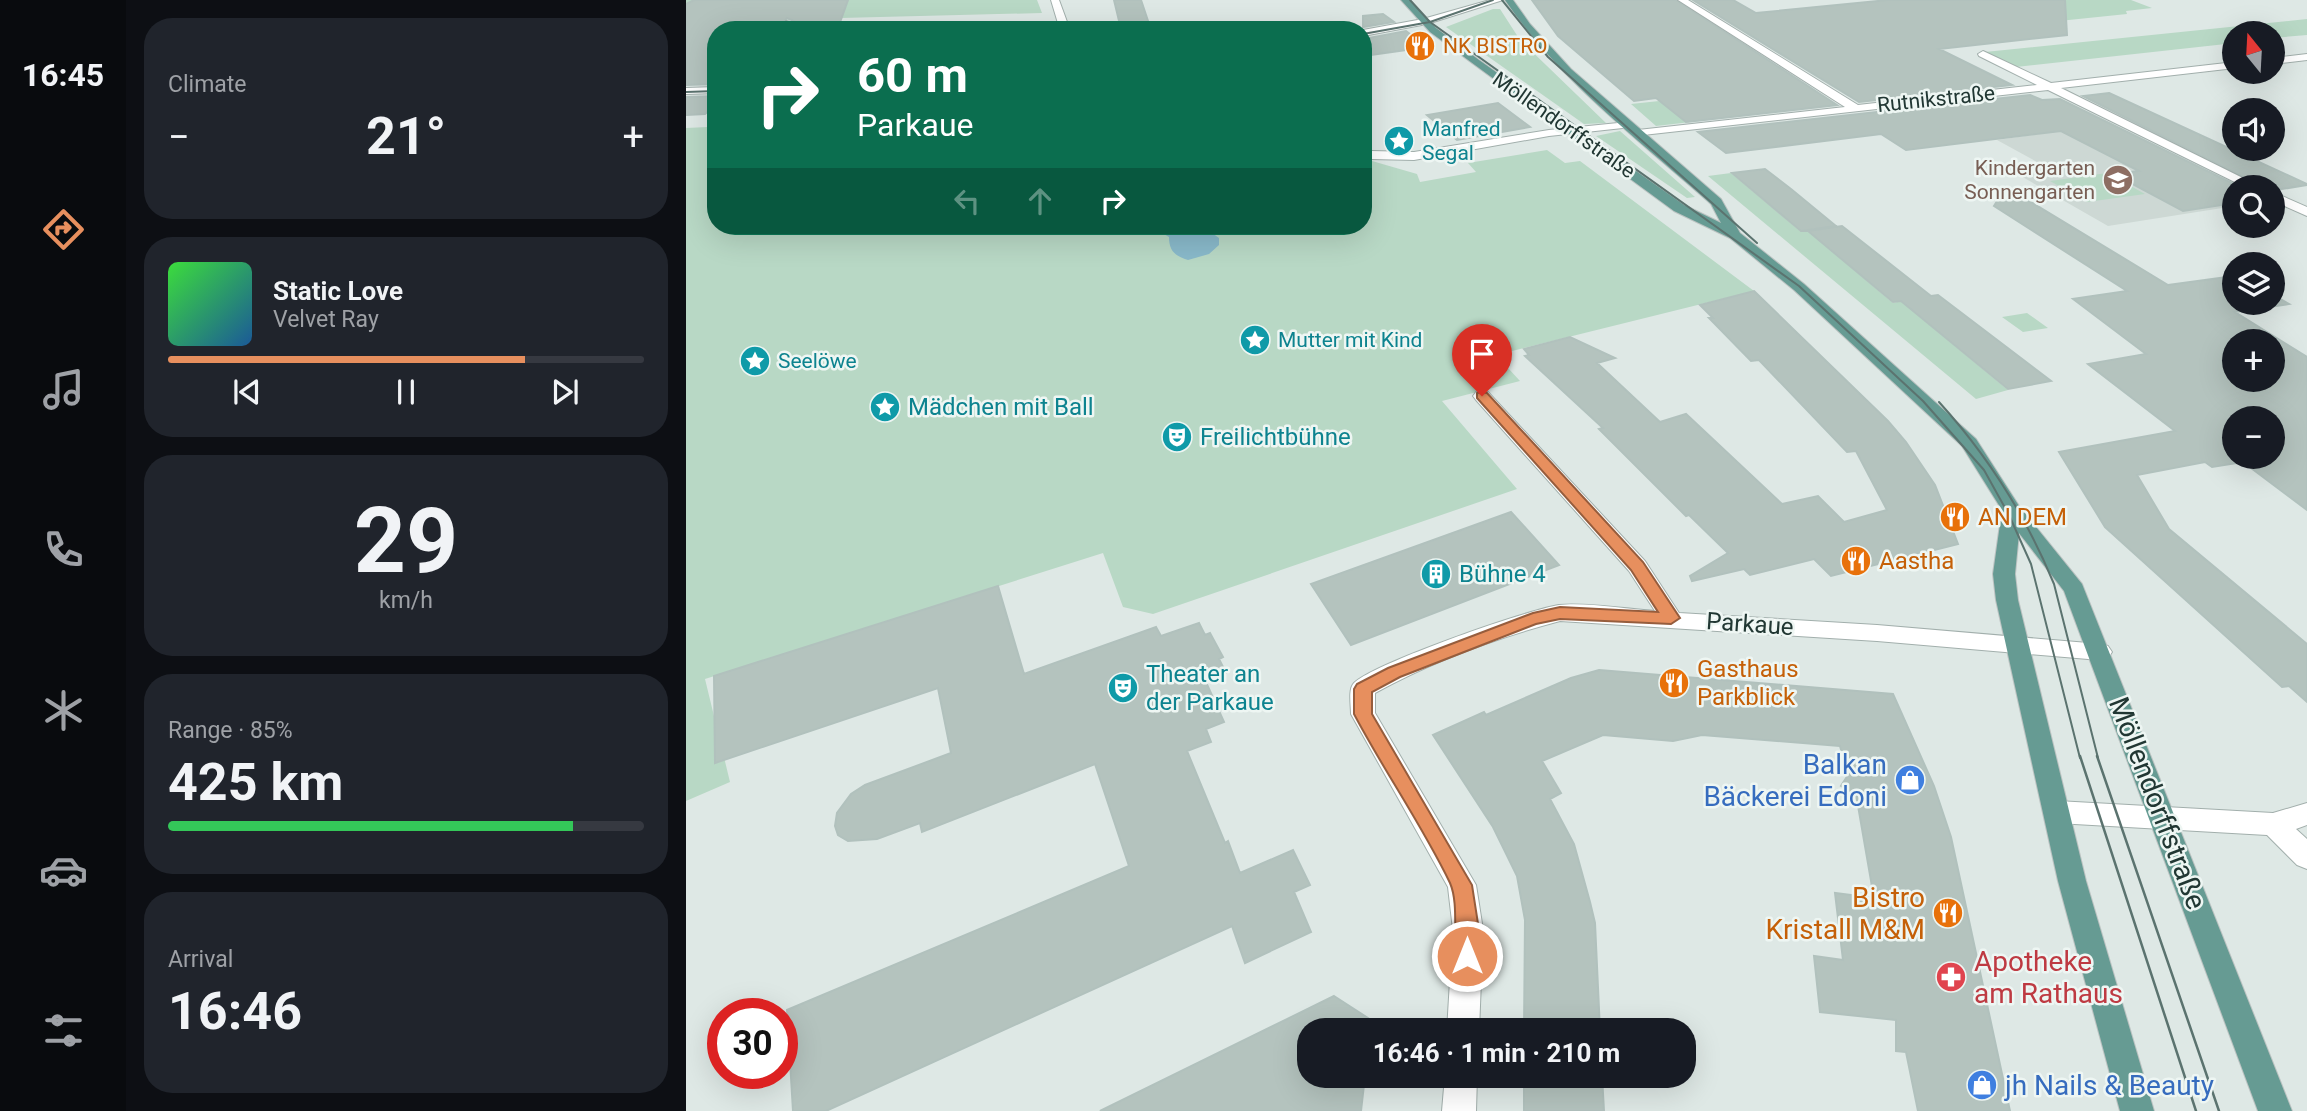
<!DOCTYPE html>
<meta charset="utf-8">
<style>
:root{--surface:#171b24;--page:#20242c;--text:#f1f3f6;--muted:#9ea1a6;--line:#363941;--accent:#e78f5e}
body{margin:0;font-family:Roboto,sans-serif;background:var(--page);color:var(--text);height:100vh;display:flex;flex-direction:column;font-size:26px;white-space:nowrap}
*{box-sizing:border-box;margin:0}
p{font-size:23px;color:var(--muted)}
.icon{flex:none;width:38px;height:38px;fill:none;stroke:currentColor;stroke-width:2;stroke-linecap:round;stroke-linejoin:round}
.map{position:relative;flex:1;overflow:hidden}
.panel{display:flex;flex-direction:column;gap:18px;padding:18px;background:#0d0f14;width:560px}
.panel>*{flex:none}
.top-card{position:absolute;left:21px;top:21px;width:665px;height:214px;border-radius:28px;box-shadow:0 7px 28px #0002;background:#0b6e4f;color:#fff;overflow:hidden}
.needle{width:46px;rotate:342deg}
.tools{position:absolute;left:1536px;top:21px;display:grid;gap:14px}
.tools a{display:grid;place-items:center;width:63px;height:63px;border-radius:50%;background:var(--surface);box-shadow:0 7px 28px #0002;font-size:35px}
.speed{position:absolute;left:21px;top:998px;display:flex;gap:14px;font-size:35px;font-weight:700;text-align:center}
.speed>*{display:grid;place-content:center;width:91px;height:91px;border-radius:50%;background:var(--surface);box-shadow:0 7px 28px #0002;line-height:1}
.speed .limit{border:10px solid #d22;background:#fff;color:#111}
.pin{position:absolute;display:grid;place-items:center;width:60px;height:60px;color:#fff;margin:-72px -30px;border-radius:50% 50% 50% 0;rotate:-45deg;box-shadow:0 0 7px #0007}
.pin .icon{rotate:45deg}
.me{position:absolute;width:77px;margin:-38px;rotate:0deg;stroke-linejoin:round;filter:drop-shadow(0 0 5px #0008)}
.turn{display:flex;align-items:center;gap:24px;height:147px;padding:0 35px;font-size:32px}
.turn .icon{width:91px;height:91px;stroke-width:2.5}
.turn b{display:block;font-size:49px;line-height:60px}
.lanes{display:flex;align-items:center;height:66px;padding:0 35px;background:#0003;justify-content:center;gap:35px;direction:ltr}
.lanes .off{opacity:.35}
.big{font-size:52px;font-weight:700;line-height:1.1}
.panel .tile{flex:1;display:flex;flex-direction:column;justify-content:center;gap:10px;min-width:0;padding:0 24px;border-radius:28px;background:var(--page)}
.panel .dial{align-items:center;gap:0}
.dial b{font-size:91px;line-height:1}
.song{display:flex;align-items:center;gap:21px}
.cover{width:84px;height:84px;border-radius:10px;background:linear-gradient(135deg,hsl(120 70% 55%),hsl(210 70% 35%))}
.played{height:7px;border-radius:4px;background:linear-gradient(90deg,var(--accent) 75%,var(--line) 75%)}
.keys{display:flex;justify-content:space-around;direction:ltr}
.heat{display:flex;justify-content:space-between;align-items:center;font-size:38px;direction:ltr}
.charge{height:10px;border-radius:5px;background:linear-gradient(90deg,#34c759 85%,var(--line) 0)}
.trip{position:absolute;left:611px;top:1018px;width:399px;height:70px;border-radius:28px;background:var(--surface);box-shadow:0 7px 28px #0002;font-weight:700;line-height:70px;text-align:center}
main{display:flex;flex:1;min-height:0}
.tabs{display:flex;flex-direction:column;width:126px;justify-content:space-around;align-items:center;background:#090b0e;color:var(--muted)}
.tabs .icon{width:49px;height:49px}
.tabs .current{color:var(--accent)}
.tabs b{font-size:32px;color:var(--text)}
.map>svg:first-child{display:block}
.built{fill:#cdd8d4}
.green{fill:#b8d8c5}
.water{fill:#89b9ca}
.building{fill:#b4c3be;stroke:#b1c1bd;stroke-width:2;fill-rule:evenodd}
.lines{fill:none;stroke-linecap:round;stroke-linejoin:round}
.minor-casing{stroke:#a2afac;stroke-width:2}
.major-casing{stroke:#bcc3c2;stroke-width:2}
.minor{fill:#fff;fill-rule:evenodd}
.major{fill:#669b93;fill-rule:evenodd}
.tram-far1{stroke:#5b736f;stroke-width:2}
.tram{stroke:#5b736f;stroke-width:2.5}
.route{fill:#e78f5e;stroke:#965d3d;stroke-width:2}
.labels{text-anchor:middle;stroke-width:5;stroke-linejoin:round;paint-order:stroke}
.far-food-label{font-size:21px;fill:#c56008;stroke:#eef6f3;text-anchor:start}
.far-street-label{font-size:21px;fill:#213733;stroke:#eef6f3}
.far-culture-label{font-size:21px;fill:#0d838f;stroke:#eef6f3;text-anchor:start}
.far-education-label{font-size:21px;fill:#785e54;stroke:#eef6f3;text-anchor:end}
.culture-label{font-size:24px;fill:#0d838f;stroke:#eef6f3;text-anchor:start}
.food-label{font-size:24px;fill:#c56008;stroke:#eef6f3;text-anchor:start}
.street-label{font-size:24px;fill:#213733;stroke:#eef6f3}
.near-shop-label{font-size:28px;fill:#366cbe;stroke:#eef6f3;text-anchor:end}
.near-street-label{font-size:28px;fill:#213733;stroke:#eef6f3}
.near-food-label{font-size:28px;fill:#c56008;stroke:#eef6f3;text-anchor:end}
.near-health-label{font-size:28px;fill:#be3a42;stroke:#eef6f3;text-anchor:start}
</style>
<main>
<nav class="tabs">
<b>16:45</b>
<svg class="icon current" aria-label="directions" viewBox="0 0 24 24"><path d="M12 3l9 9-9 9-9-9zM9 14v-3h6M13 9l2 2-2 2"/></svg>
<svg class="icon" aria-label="music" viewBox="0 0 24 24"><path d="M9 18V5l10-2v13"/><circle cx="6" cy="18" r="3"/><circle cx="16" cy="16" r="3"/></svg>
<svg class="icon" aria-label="phone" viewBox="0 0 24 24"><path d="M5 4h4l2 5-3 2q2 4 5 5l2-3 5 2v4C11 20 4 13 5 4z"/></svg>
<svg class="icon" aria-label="climate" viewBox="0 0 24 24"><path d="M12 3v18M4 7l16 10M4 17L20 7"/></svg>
<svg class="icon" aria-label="car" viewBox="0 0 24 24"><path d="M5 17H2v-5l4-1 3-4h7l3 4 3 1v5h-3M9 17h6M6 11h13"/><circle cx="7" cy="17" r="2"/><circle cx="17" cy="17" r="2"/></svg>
<svg class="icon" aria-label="filters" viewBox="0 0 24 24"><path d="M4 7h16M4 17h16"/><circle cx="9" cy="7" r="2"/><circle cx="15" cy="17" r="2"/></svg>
</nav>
<section class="panel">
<div class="tile"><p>Climate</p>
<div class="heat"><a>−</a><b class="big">21°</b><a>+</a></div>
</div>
<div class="tile">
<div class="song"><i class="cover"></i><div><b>Static Love</b><p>Velvet Ray</p></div></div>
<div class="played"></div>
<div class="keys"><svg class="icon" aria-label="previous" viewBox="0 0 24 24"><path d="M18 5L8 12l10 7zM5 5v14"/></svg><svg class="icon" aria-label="pause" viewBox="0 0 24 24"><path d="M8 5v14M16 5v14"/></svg><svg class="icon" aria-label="next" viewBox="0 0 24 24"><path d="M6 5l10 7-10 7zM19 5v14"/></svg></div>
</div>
<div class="tile dial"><b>29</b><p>km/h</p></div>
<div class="tile"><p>Range · 85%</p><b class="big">425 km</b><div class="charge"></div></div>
<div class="tile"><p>Arrival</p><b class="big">16:46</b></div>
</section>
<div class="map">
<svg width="1621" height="1111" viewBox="0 0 1621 1111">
<rect width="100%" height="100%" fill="#dee8e5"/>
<path class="built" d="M 1401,121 L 1549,193 L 1549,206 L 1422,226 L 1319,167 L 1351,162 L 1311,140 L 1368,132 Z"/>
<path class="green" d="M 0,0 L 351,0 L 356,13 L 0,22 Z
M 1365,0 L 1445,0 L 1466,8 L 1440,11 L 1441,14 L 1373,21 Z
M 807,9 L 814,9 L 834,40 L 920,123 L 898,124 L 760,27 Z
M 1621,19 L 1621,35 L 1587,38 L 1587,33 L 1549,33 L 1549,43 L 1330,67 L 1299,52 Z
M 1114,86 L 1145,106 L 970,126 L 945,104 Z
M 30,119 L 30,226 L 677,226 L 677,162 L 686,161 L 731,174 L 734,182 L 790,172 L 782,163 L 861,150 L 879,163 L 894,161 L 1068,291 L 810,355 L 834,381 L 756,401 L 831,489 L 467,614 L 437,607 L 417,553 L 19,679 L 44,782 L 0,801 L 0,128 L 22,127 Z
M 934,131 L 1009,197 L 1001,198 L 910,136 Z
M 1045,173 L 1114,231 L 1121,230 L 1207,303 L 1215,301 L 1322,390 L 1290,399 L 1022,176 Z
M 1421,173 L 1459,194 L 1401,202 L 1364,181 Z
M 1341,313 L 1362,328 L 1337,332 L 1316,317 Z"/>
<path class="water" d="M 464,226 L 516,226 L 533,238 L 533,245 L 523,254 L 502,260 C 489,256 483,251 483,237 Z"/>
<path class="building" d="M 8,0 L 162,0 L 153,25 L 108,29 L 110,22 L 101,18 L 92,30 L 30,30 L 30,84 L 0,85 L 0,4 Z
M 428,0 L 455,0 L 464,27 L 447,29 L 434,25 Z
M 846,0 L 990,0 L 1151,105 L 1000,122 L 970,98 L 948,101 L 872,36 Z
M 1007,0 L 1047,0 L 1070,13 L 1202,0 L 1379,0 L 1381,35 L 1253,49 L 1326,85 L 1173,102 Z
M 697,14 L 708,22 L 677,27 L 677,16 Z
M 720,31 L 741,47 L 677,56 L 677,39 Z
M 1423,93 L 1621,184 L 1621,185 L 1590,190 L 1587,187 L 1577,187 L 1397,96 Z
M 1344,95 L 1356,100 L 1374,99 L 1554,187 L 1549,187 L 1549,203 L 1497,211 L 1428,174 L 1453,171 L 1375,131 L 1220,150 L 1195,134 L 1040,153 L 1012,132 Z
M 30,96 L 30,104 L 19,114 L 0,115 L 0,97 Z
M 812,103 L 844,127 L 771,140 L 741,115 Z
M 1079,169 L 1105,189 L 1150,226 L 1115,231 L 1046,173 Z
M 1320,187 L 1482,285 L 1549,276 L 1549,303 L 1587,303 L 1587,295 L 1603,304 L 1549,312 L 1621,357 L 1621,510 L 1557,462 L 1526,467 L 1519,462 L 1451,475 L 1483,529 L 1621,644 L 1621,702 L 1603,686 L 1596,687 L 1419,527 L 1373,452 L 1489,431 L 1402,364 L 1460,354 L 1387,299 L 1441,291 L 1308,206 ZM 1549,341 L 1587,341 L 1587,380 L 1549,380 ZM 1549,418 L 1587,418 L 1587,457 L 1549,457 Z
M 1156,226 L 1245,296 L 1252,295 L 1365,381 L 1322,389 L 1215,301 L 1207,302 L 1122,231 Z
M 1068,291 L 1202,421 L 1220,442 L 1249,485 L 1272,544 L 1145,576 L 1128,559 L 1064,575 L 1058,569 L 1006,581 L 1004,576 L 1042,553 L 1003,515 L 1000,516 L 913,429 L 917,428 L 839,356 L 843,355 L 838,349 L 884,337 L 929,358 L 911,363 L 974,422 L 1000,414 L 1096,504 L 1132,496 L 1158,522 L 1201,510 L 1170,451 L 1161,452 L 1073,360 L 1065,361 L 1023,318 L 1027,318 L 1014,305 Z
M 825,512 L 873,565 L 665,645 L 625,584 Z
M 312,586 L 338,674 L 470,627 L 475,636 L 513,623 L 519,635 L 524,633 L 537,657 L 533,659 L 540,673 L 519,680 L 538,722 L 520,729 L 525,742 L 501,751 L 539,843 L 542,841 L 554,873 L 607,850 L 624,885 L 608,892 L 625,932 L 559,963 L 546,926 L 140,1111 L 107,1111 L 101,1010 L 443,866 L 409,764 L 236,832 L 234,823 L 191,839 L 162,841 L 152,835 L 149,826 L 151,813 L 165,794 L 179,785 L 265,753 L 252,688 L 29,763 L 28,676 Z
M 913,670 L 1207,694 L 1248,786 L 1265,837 L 1324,1111 L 1232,1111 L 1220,1052 L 1210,1051 L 1210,1020 L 1134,1012 L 1128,956 L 1157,960 L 1149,893 L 1188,898 L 1170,794 L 1155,786 L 1162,775 L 1154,746 L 1016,735 L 987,741 L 917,735 L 856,761 L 875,793 L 864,799 L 888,844 L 904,902 L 909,923 L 914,1031 L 838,1031 L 839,920 L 831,876 L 807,827 L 747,735 L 798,712 L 800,715 L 885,678 Z
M 648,996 L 685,1020 L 684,1031 L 623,1031 L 623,1076 L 679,1076 L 675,1111 L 414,1111 Z
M 838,1076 L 916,1076 L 918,1111 L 838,1111 Z"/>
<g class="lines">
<g class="minor-casing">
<path id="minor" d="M 365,0 L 373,0 L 384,30 L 374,30 Z
M 804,0 L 817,0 L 741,24 L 677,36 L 677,30 L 737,19 Z
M 992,0 L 1002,0 L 1172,105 L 1351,85 L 1293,56 L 1292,54 L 1297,51 L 1365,83 L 1549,62 L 1549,68 L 1375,88 L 1575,187 L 1559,187 L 1362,90 L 948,136 L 948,132 L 952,130 L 1159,107 Z
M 100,21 L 108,23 L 104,30 L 94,30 Z
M 1621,54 L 1621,60 L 1587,64 L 1587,58 Z
M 30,87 L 30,93 L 0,94 L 0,88 Z
M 942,122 L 946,123 L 946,127 L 863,136 L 728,160 L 685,159 L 679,155 L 685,151 L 728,152 L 863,130 Z
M 1587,192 L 1621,207 L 1621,216 L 1587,201 Z
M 796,391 L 802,392 L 959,561 L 993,613 L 1191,625 L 1414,644 L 1422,646 L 1426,652 L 1422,658 L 1414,660 L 1191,641 L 874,621 C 810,638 747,661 689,693 L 689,713 L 790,885 L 797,930 L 793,1031 L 761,1031 L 767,930 L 762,887 L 665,714 C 665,705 662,689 668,683 C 689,663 841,610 873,605 C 899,602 941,609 969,611 L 943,571 L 790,400 L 787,396 L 790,392 Z
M 1371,801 L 1587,813 L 1621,803 L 1621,825 L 1610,829 L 1621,839 L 1621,869 L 1611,865 L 1581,835 L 1371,823 L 1362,820 L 1358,812 L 1362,804 Z
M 759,1076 L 791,1076 L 790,1111 L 756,1111 Z"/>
</g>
<g class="major-casing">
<path id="major" d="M 715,0 L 724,0 L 750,28 L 793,60 L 998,205 L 1035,223 L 1025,204 C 953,140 873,80 819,0 L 827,0 L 844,24 L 885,69 L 1035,199 L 1054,233 L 1118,284 L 1290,439 L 1333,506 L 1396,584 L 1606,1111 L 1572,1111 L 1378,591 L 1333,533 L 1329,574 L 1332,600 L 1400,881 L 1468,1111 L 1434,1111 L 1372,881 L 1310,600 L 1307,574 L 1316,510 L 1276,446 L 1108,290 L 1044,238 L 988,211 L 744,32 Z"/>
</g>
<use href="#minor" class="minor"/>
<use href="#major" class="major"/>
<path class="tram-far1" d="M 724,0 L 744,22 L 1113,286 L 1237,401 L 1298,470 L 1323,515 L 1345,564 L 1394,758
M 816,0 L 862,57 L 1071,243
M 677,34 L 744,22 L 807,0
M 0,92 L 30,91
M 1253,402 C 1303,457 1340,516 1368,584 L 1412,758"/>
<path class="tram" d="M 1394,756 L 1510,1111
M 1411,756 L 1533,1111"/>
</g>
<path class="route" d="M 796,392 L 801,393 L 957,562 L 994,618 L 985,624 L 874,619 L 850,624 L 714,677 L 686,692 L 686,714 L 786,885 L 793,930 L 792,956 L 789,963 L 781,966 L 773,963 C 765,944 774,906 764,883 C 736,825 698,771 668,714 L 668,689 L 671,684 L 702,668 L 847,613 L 874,607 L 972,612 L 945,570 L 791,398 L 791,393 Z"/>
<defs>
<g id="restaurant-disc" transform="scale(1.575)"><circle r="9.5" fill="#e8710a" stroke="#eef6f3"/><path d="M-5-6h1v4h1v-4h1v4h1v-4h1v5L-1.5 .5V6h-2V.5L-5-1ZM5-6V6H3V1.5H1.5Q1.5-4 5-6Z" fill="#fff"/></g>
<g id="sight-disc" transform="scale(1.575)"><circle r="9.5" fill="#0f9aa8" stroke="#eef6f3"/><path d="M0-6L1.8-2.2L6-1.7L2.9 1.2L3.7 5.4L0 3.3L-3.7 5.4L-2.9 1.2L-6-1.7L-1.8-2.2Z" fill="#fff"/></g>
<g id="school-disc" transform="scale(1.575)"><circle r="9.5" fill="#8d6e63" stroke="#eef6f3"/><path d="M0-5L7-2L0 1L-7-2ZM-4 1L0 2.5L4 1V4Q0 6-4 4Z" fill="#fff"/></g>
<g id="theatre-disc" transform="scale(1.575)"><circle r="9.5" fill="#0f9aa8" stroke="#eef6f3"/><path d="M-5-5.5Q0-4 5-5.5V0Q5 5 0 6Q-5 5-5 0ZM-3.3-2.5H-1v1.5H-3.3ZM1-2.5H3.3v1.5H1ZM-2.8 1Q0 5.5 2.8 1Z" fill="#fff"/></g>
<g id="building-disc" transform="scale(1.575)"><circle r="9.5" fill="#0f9aa8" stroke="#eef6f3"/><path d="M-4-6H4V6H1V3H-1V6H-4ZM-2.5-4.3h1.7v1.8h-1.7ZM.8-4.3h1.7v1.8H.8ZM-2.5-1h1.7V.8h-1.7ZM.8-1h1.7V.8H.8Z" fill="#fff"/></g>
<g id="shop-disc" transform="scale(1.575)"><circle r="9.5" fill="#3f7fe0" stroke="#eef6f3"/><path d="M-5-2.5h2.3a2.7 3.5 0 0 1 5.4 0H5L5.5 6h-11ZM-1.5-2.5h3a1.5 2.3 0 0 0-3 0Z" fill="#fff"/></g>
<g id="pharmacy-disc" transform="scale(1.575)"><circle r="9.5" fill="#e0444e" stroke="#eef6f3"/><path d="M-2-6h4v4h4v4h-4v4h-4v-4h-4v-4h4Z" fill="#fff"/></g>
</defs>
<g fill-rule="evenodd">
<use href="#restaurant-disc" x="734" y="46"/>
<use href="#sight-disc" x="713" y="141"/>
<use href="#school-disc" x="1432" y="180"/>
<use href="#sight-disc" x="569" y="340"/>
<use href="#sight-disc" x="69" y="361"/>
<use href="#sight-disc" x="199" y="407"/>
<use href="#theatre-disc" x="491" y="437"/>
<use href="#restaurant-disc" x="1269" y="517"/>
<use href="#restaurant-disc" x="1170" y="561"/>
<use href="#building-disc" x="750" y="574"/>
<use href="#restaurant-disc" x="988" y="683"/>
<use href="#theatre-disc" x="437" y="688"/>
<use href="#shop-disc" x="1224" y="780"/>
<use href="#restaurant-disc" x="1262" y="913"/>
<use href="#pharmacy-disc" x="1265" y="977"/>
<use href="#shop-disc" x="1296" y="1085"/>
</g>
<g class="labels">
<g class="far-food-label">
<text x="757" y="53">NK BISTRO</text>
</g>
<g class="far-street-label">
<text transform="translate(1250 99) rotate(-6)" y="7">Rutnikstraße</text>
<text transform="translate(878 125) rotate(35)" y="7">Möllendorffstraße</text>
</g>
<g class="far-culture-label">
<text x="736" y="136">Manfred<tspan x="736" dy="24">Segal</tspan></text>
<text x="592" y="347">Mutter mit Kind</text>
<text x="92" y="368">Seelöwe</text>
</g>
<g class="far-education-label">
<text x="1409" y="175">Kindergarten<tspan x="1409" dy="24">Sonnengarten</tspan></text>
</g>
<g class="culture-label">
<text x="222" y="415">Mädchen mit Ball</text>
<text x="514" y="445">Freilichtbühne</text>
<text x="773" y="582">Bühne 4</text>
<text x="460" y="682">Theater an<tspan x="460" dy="28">der Parkaue</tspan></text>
</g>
<g class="food-label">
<text x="1292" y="525">AN DEM</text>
<text x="1193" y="569">Aastha</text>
<text x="1011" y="677">Gasthaus<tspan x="1011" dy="28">Parkblick</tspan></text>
</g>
<g class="street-label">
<text transform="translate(1064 624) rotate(4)" y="8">Parkaue</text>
</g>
<g class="near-shop-label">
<text x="1201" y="774">Balkan<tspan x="1201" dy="32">Bäckerei Edoni</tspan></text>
<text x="1319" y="1095" text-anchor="start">jh Nails &amp; Beauty</text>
</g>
<g class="near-street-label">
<text transform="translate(1472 803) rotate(69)" y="10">Möllendorffstraße</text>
</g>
<g class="near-food-label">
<text x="1239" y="907">Bistro<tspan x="1239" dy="32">Kristall M&amp;M</tspan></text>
</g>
<g class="near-health-label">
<text x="1288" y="971">Apotheke<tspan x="1288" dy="32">am Rathaus</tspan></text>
</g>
</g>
</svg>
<div class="tools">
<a><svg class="needle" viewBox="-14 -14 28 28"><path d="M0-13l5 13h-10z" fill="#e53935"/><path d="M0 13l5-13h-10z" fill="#9ea1a6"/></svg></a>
<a><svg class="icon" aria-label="sound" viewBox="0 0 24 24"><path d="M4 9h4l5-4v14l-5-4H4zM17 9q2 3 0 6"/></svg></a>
<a><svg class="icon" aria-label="search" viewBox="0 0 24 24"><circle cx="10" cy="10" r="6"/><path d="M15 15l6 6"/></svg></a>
<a><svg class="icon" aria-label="layers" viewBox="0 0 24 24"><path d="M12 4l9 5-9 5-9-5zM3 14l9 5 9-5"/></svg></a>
<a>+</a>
<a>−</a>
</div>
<div class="speed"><div class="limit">30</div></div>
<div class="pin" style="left:796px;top:396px;background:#d93025"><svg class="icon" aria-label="arrive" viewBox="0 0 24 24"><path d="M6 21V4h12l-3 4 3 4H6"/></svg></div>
<svg class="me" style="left:781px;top:956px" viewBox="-20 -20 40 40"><circle r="17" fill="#e78f5e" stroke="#fff" stroke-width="3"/><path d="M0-11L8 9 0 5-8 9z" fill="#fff"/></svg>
<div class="trip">16:46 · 1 min · 210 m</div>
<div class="top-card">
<div class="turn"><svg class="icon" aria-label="right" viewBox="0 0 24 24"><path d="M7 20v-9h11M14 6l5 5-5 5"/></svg><div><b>60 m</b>Parkaue</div></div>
<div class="lanes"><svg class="icon off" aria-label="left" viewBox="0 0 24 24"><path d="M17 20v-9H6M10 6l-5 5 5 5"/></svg><svg class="icon off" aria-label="ahead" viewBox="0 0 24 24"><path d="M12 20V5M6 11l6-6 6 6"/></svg><svg class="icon" aria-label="right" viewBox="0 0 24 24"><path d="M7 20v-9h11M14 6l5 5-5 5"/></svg></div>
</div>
</div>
</main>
